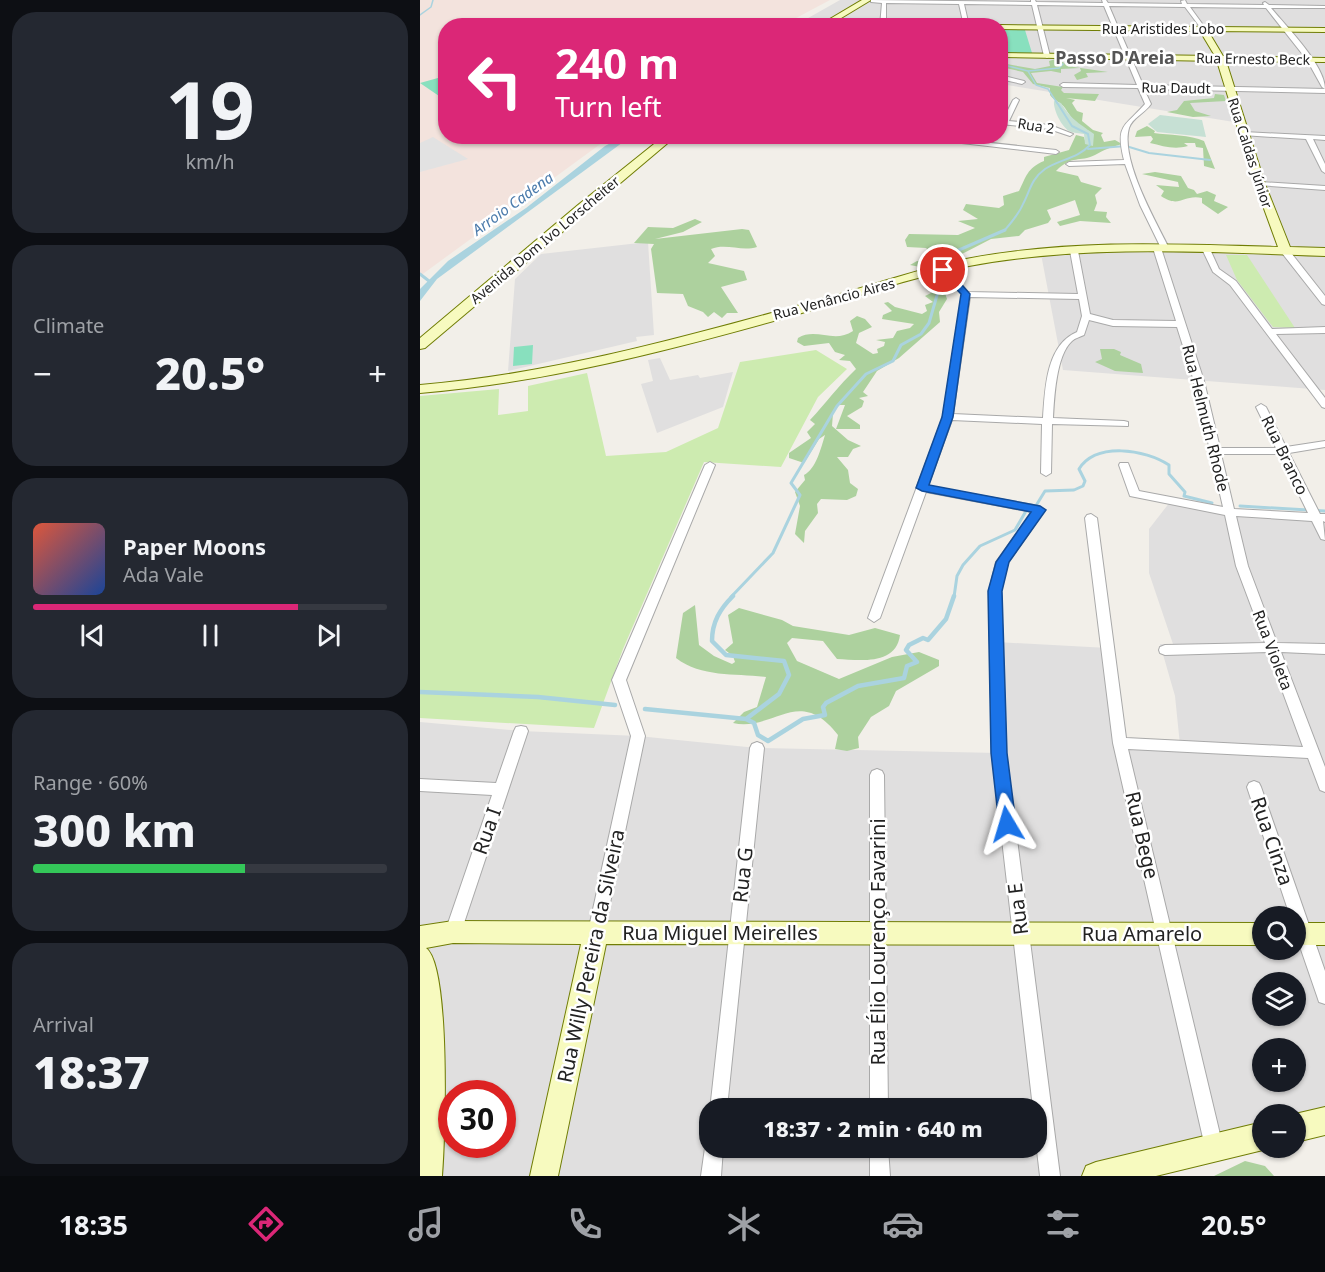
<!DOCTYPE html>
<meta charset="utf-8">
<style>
:root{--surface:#171b24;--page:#242831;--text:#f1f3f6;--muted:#9ea1a6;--line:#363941;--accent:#db2777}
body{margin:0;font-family:"Noto Sans",sans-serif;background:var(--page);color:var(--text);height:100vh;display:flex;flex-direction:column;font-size:22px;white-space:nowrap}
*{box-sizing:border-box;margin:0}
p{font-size:20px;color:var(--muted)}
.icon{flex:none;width:33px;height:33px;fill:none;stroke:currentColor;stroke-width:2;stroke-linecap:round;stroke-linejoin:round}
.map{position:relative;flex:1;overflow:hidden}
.side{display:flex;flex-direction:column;gap:12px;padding:12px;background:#0d0f14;width:420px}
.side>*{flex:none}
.guide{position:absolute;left:18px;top:18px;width:570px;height:126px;border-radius:24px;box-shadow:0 2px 4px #0004;background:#db2777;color:#fff;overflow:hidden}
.tools{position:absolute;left:832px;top:906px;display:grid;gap:12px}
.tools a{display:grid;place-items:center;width:54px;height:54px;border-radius:50%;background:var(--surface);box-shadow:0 2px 4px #0004;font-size:30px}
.speed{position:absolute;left:18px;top:1080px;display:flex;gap:12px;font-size:30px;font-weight:700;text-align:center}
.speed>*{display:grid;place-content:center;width:78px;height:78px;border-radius:50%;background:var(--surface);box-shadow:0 2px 4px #0004;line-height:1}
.speed .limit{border:9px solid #d22;background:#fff;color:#111}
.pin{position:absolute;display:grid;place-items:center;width:51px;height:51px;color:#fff;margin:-26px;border:3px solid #fff;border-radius:50%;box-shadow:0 2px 6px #0007}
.me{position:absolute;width:66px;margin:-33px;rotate:353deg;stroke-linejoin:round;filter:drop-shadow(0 0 4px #0008)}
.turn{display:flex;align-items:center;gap:21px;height:126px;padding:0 18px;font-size:27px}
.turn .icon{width:78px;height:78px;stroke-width:2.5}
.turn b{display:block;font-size:42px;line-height:51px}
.big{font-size:45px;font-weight:800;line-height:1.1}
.side .widget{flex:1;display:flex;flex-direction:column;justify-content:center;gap:9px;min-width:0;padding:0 21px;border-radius:24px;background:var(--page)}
.side .dial{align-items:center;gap:0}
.dial b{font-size:78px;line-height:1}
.song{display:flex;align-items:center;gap:18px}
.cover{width:72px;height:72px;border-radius:9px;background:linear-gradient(135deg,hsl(10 70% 55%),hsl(220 70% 35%))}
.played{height:6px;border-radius:3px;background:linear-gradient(90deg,var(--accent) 75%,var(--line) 75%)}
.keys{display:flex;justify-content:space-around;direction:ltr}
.heat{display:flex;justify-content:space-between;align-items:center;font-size:33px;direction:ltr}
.charge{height:9px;border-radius:4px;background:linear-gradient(90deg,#34c759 60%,var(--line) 0)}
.trip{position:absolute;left:279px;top:1098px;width:348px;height:60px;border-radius:24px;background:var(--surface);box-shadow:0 2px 4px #0004;font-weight:800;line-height:60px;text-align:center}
.tab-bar{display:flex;height:96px;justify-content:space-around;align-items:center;background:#090b0e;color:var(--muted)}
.tab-bar .icon{width:42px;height:42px}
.tab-bar .active{color:var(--accent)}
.tab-bar b{font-size:27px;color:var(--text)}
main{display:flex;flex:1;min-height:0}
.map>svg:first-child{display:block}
.residential{fill:#e0dfdf;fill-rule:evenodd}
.military{fill:#f3e3dd}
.grass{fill:#cdebb0}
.forest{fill:#add19e}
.wetland{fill:#c6e0d4}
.pitch{fill:#88e0be}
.parking{fill:#e2e2e2}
.water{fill:#aad3df}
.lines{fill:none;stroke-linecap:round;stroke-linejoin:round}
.stream-far3{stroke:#aad3df;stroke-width:1.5}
.stream-far2{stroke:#aad3df;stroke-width:2}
.stream-far1{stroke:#aad3df;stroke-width:3}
.stream{stroke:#aad3df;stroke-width:4.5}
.street-casing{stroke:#a9a9a9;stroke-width:2}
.secondary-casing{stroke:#707d05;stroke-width:2}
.street{fill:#fff;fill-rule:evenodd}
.secondary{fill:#f7fabf;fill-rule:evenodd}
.route{fill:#1a73e8;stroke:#114b97;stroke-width:1.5}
.labels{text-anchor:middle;stroke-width:5;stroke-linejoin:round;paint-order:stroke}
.far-street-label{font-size:14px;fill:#222;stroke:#fff}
.far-water-label{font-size:15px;font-style:italic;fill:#4a7aab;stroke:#fff}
.street-label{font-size:16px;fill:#222;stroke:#fff}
.far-district-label{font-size:18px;font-weight:bold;fill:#555;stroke:#fff}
.near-street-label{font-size:20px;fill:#222;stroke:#fff}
</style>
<main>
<section class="side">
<div class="widget dial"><b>19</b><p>km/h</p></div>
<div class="widget"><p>Climate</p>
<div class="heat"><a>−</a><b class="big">20.5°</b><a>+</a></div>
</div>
<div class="widget">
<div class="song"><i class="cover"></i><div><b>Paper Moons</b><p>Ada Vale</p></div></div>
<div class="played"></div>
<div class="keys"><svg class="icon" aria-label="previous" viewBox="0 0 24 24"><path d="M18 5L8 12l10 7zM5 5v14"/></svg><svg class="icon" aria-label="pause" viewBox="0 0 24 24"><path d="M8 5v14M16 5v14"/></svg><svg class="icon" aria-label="next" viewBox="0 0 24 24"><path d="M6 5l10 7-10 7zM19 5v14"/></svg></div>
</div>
<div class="widget"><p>Range · 60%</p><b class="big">300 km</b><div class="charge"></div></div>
<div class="widget"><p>Arrival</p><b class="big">18:37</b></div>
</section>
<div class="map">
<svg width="905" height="1176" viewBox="0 0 905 1176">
<rect width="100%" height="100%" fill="#f2efe9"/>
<path class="residential" d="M 420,0 L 905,0 L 905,390 L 643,370 L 621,254 L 654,251 L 865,250 L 820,123 L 581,84 L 580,26 L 374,26 Z
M 228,242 L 234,335 L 216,337 L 217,341 L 88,371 L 95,279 L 121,254 Z
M 240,358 L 250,380 L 278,375 L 280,378 L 313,372 L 303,407 L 237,433 L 221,384 L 233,381 L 228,360 Z
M 750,502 L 809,512 L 905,518 L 905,1121 L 876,1114 L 843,1114 L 843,1136 L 676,1176 L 8,1176 L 0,958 L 0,722 L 101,731 L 218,736 L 337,748 L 578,753 L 577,642 L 688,648 L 701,742 L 760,745 L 755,696 L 740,644 L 753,644 L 729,573 L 729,529 ZM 843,916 L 876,916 L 876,950 L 843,950 ZM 843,982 L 876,982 L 876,1016 L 843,1016 ZM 843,1048 L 876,1048 L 876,1082 L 843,1082 ZM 32,1094 L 82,1094 L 82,1144 L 32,1144 ZM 290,1108 L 616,1108 L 616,1148 L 290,1148 Z"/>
<path class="military" d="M 0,0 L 410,0 L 363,25 L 26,26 L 26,136 L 190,137 L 0,276 Z"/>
<path class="grass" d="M 806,255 L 827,255 L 875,328 L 853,327 L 817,280 Z
M 396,350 L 427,369 L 398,397 L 361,467 L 284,462 L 203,649 L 174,728 L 0,718 L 0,396 L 79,389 L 78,415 L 108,411 L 108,386 L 167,373 L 186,456 L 246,452 L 298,428 L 320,362 Z"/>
<path class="forest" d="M 639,58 L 647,66 L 688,72 L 666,73 L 668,77 L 657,80 L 654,75 L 661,71 L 660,68 L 641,69 L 641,73 L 631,71 L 611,73 L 617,83 L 643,87 L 641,90 L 644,93 L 679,94 L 675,101 L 646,98 L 655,100 L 652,103 L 657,111 L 663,113 L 662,121 L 673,130 L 683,133 L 681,135 L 684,142 L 695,140 L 702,144 C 691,147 684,150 675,155 C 659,163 653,154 636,171 L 658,176 L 661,182 L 682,188 L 675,195 L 677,203 L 674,211 L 687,212 L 686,217 L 691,223 L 660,221 L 640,226 L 637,222 L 660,215 L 655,200 L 627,210 L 631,219 L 628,223 L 605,230 L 599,236 L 571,239 L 540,255 L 537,262 L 500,267 L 490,265 L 497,261 L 508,260 L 511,253 L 506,248 L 487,247 L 485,240 L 489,234 L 538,235 L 555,228 L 538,221 L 558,219 L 543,210 L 546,204 L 579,208 L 584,205 L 583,196 L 599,191 C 606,177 607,168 624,161 L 624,157 L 649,150 L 656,135 L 664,137 L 666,144 L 669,131 C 656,127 651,117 645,108 C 641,102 634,101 630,95 L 630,88 L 613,84 L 603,72 L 581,67 L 581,63 L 615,69 L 630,66 L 629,61 Z
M 795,94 L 804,95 L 806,101 L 770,103 L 775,111 L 791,116 L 773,117 L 747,112 L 757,110 L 764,101 L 794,98 Z
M 727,126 L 735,131 L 734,133 C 748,135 771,135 784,141 L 795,169 L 784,166 L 783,148 L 776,147 L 775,143 L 764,143 L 768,146 C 754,150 743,146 730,143 L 733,139 L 731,136 L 715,137 L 717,131 Z
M 735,172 L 761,176 L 768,188 L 774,190 L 777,194 L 787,191 L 796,195 L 794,201 L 808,207 L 798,214 L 782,203 L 782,198 C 763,194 760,209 741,196 L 744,191 L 736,185 L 759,187 L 758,182 L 722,174 Z
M 275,219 L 282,222 L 263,232 L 235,239 L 322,229 L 329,230 L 337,247 C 322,252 306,243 291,249 L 295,256 L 288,263 L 324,271 L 327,280 L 301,287 L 318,313 L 307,313 L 302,318 L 294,312 L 288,317 L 283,312 L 268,306 L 263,294 L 237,293 L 231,249 L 234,244 L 214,243 L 228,227 L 253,228 Z
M 514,285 L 523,287 L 527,299 L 519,312 L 520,322 L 479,358 L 457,371 L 443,392 L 448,396 L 439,398 L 444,401 L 442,407 L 427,416 L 440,425 L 440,429 L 416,429 L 425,405 L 419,405 L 413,413 L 412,426 L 428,440 L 441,446 L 433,449 L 428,457 L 417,457 L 428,470 L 430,483 L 438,489 L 436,496 L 427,500 L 401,499 L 397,504 L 398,513 L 385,531 L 384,543 L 375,534 L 380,506 L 375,492 L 385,480 L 384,475 C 396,469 401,448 405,435 L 399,439 L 384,463 L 369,458 L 369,453 L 391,438 L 387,432 L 395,424 L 390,420 C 406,403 418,386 436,369 L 430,361 L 419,360 L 425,355 L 415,352 L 409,343 L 384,346 L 377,342 L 378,338 C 396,327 414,344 433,331 L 430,321 L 437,316 L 445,319 L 452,327 L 439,333 L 436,343 L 453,354 L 458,353 L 457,349 L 464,346 L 465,342 L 456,340 L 473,338 L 477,331 L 490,328 L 494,324 L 462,319 L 463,315 L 472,311 L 464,303 L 468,302 L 475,307 L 502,314 L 507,311 L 505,305 L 513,302 L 505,296 L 513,292 L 509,287 Z
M 680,349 L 694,349 L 701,352 L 700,355 L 721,364 L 723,373 L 695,371 L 675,362 L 682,359 Z
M 275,605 L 279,645 L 294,656 L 312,664 L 315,662 L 313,656 L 305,650 L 313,643 L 308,615 L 319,608 L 362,620 L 373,626 L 429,635 L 455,628 L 480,635 C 476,666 439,660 417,659 L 403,641 L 372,638 L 367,643 L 377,661 L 419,679 L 472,657 L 499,652 L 519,660 L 519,666 L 476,691 L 469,706 L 451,717 L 438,737 L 439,748 L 427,751 L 415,749 L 418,735 C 379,684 354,732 313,723 L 324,712 L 337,707 L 346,677 C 316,673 282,678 256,658 L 263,613 Z
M 825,1161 L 845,1166 L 854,1176 L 794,1176 Z"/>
<path class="wetland" d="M 634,101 L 641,103 C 651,119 657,122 674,134 L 673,146 L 665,144 L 664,134 C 659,133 653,133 649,131 C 641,126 633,109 634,101 Z
M 740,115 L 782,120 L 786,137 L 737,132 L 728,124 Z"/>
<path class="pitch" d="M 581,30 L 605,30 L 612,53 L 581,53 Z
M 25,76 L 25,94 L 19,96 L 0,83 Z
M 113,345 L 112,364 L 93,366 L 94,347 Z"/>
<path class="parking" d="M 13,137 L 48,159 L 0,172 L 0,143 Z"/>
<path class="water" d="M 202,137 L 210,137 L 17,279 L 0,301 L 0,289 L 28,261 L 106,208 L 185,146 Z"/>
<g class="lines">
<path class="stream-far3" d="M 0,15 L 11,7 L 13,0
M 580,64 L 608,71 L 616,85 L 628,89 L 637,103
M 608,71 L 639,68 L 643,64"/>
<path class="stream-far2" d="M 668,149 L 706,146 L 729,153 L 790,160
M 584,231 C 591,223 599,214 603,204 C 610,191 611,179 625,169 C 640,159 657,159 670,145 L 668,134 L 652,126 L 636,101"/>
<path class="stream-far1" d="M 520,267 L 531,262 L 532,253 L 585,230
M 0,274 L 9,281
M 617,504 L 625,491 L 654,490 L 663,486 L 665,481 L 659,469 C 676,442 725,449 749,465 L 749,474 L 765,492 L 764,496 L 792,503
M 820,506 L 905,511
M 311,597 L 353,553 L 380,495 L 371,483 L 417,406 L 446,374 L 473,361 L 481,345 L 501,334 L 509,323 L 520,285 L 518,277
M 534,597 L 537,576 L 543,565 L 560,546 L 595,530 L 606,511"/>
<path class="stream" d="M 313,596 C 300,609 292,622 292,641 L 306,655 L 364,661 L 369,675 L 359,694 L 326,719
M 0,692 L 118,697 L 195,705
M 225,709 L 326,719 L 334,723 L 338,735 L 348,741 L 383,719 L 405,715 L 403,707 L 406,703 L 438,686 L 484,678 L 487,666 L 497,662 L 486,650 L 489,645 L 503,638 L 508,640 L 526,619 L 534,596"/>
<g class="street-casing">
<path id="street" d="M 451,0 L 611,2 L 611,0 L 615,0 L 616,2 L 683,3 L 682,0 L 686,0 L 688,3 L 762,4 L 761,1 L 765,0 L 767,4 L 844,5 L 843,3 L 845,2 L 849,5 L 905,6 L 905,8 L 851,8 C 866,26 905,65 905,89 L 902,87 L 887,60 L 846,8 L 770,7 L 786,29 L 783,31 L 765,7 L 689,6 L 723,85 L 905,89 L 905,93 L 724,89 L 731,104 C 725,113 712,118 709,128 C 700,159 735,220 749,248 L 745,250 L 741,248 L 720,205 L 705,164 L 649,166 L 646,164 L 649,162 L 704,160 C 695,124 705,127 725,104 L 718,88 L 643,87 L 640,85 L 643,83 L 717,85 L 684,6 L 617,5 L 630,56 L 627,58 L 624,56 L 612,5 L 544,4 L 549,26 L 544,26 L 539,4 L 466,3 L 466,26 L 460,26 L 462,3 L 451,2 Z
M 580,75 L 604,81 L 605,82 L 602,84 L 580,79 Z
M 596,98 L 599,100 L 589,121 L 630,125 L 653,134 L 650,136 L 629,129 L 580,124 L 580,120 L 583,120 L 593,100 Z
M 824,132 L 905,136 L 905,140 L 893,139 L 905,164 L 905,173 L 902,171 L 886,139 L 822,135 L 821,134 Z
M 481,136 L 507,136 L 636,150 L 639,152 L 636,154 Z
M 840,182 L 905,186 L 905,190 L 838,185 L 836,184 Z
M 734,246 L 741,248 L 784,381 L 800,448 L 856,448 L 836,407 L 841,404 L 846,407 L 866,447 L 905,441 L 905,447 L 869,453 L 900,514 L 905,514 L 905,522 L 903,521 L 905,540 L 901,539 L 892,521 L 816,516 L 828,566 L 857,643 L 905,644 L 905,654 L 861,652 L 905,767 L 905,792 L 900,790 L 888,758 L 708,749 L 803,1147 L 801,1154 L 794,1156 L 787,1154 L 785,1147 L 693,743 L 665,518 L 667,515 L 671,514 L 677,518 L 706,738 L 883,747 L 848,652 L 745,655 L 740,653 L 739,650 L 740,647 L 745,645 L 845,643 L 816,566 L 805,515 L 710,496 L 699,465 L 700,463 L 708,463 L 719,491 L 803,507 L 774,381 L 757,327 L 693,326 L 669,320 L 664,335 C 660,337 655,338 652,341 C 636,355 634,399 633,418 L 704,421 L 708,422 L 708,426 L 632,424 L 631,473 L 626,476 L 621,473 L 622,424 L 532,420 L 508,486 L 619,506 L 625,510 L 588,563 L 581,591 L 586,753 L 640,1176 L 620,1176 L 616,1142 L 616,1108 L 613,1108 L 572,753 L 569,591 L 576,562 L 612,512 L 506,492 L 460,618 L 454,622 L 448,618 L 523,417 L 542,294 L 520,272 L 520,268 L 526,268 L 548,292 L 658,294 L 650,251 L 654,249 L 658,251 L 670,314 L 693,320 L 756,321 L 733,248 ZM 550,297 L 659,299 L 662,316 L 657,332 C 626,345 625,389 623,418 L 533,414 ZM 801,454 L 859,454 L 888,513 L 814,509 Z
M 783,247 L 789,247 L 799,269 L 816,281 L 852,329 L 905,327 L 905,333 L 856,334 L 905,398 L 905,408 L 902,407 L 810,285 L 793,272 L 782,249 Z
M 862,249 L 868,249 L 905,296 L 905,305 L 902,304 L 862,253 Z
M 290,462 L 295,465 L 206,680 L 225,736 L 184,932 L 182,937 L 176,940 L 170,937 L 168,932 L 211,736 L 192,680 L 285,465 Z
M 101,726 L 106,727 L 108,731 L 41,932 L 39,937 L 33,940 L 27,937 L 25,932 L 72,795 L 0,791 L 0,779 L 76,783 L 94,731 L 96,727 Z
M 337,742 L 342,744 L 344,748 L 307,1108 L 290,1110 L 330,748 L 332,744 Z
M 457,769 L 462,771 L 464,775 L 468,1108 L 450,1108 L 450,775 L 452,771 Z
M 834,781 L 839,783 L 841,787 L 905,971 L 905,1004 L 899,1002 L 897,996 L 876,935 L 876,916 L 870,916 L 827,787 L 829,783 Z
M 290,1140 L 290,1148 L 303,1148 L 301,1176 L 281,1176 L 285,1148 Z
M 450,1148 L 468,1148 L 470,1176 L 450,1176 Z"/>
</g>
<g class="secondary-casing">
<path id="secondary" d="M 442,0 L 451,0 L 408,26 L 398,26 Z
M 580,25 L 905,28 L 905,32 L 788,31 L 803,56 L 905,58 L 905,62 L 806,61 L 845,184 L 870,247 L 905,248 L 905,256 C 787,252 666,244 549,266 C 491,277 433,298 375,315 C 251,350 129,382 0,393 L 0,385 C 140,373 272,335 406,298 C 453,285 499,269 546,259 C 648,239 755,244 858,247 L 835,184 L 797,61 L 580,57 L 580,53 L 795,56 L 780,31 L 580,29 L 580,26 L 577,26 Z
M 244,136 L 256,136 L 5,348 L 0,349 L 0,338 L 158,205 Z
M 33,921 L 843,923 L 843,945 L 186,944 L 138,1176 L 110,1176 L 161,944 L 33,943 L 6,948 C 31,966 25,1142 22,1176 L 0,1176 L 0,926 Z
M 876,923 L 905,923 L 905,945 L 876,945 Z
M 905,1107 L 905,1135 L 876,1142 L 875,1114 Z
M 843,1122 L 843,1148 L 849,1148 L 843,1150 L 736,1176 L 662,1176 L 666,1166 L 676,1162 Z"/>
</g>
<use href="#street" class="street"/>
<use href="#secondary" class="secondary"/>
</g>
<path class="route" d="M 520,268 L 527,268 L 550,294 L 533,417 L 509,485 L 620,506 L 626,510 L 589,562 L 582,591 L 587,753 L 596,824 L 593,829 L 587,831 L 581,829 L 579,824 L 571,753 L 568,591 L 576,562 L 611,512 L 502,491 L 496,488 L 522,417 L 541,294 L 520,272 Z"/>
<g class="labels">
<g class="far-street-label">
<text x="743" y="34">Rua Aristides Lobo</text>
<text transform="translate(833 59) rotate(1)" y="5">Rua Ernesto Beck</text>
<text transform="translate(756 88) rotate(1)" y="5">Rua Daudt</text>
<text transform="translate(616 126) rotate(9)" y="5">Rua 2</text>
<text transform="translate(830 153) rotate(72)" y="5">Rua Caldas Júnior</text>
<text transform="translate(125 240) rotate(-40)" y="5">Avenida Dom Ivo Lorscheiter</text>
<text transform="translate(414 299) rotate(-15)" y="5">Rua Venâncio Aires</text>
</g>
<g class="far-water-label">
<text transform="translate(93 204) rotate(-36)" y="5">Arroio Cadena</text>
</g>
<g class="street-label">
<text transform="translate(786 418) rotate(76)" y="6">Rua Helmuth Rhode</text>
<text transform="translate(865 455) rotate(64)" y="6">Rua Branco</text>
<text transform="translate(853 650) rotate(69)" y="6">Rua Violeta</text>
</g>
<g class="far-district-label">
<text x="695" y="64">Passo D'Areia</text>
</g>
<g class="near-street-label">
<text transform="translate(67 831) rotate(-71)" y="7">Rua I</text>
<text transform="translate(722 835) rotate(77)" y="7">Rua Bege</text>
<text transform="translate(852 841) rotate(71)" y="7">Rua Cinza</text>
<text transform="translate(323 875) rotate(-84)" y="7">Rua G</text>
<text transform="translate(598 909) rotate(-97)" y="7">Rua E</text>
<text x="300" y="940">Rua Miguel Meirelles</text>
<text x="722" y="941">Rua Amarelo</text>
<text transform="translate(458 942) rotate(-90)" y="7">Rua Élio Lourenço Favarini</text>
<text transform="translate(171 956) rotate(-78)" y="7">Rua Willy Pereira da Silveira</text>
</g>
</g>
</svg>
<div class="tools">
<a><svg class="icon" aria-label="search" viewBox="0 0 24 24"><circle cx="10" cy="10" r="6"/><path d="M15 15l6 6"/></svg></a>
<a><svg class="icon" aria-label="layers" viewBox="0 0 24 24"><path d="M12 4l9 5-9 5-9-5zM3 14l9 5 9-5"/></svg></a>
<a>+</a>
<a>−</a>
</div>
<div class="speed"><div class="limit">30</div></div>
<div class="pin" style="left:523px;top:270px;background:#d93025"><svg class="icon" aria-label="arrive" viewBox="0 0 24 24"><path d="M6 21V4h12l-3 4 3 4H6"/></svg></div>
<svg class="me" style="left:587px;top:824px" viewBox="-20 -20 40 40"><path d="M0-17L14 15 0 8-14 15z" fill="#1a73e8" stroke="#fff" stroke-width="4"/></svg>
<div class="trip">18:37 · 2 min · 640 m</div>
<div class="guide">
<div class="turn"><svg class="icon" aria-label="left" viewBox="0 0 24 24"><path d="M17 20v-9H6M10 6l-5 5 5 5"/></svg><div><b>240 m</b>Turn left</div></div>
</div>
</div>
</main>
<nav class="tab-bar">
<b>18:35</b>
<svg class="icon active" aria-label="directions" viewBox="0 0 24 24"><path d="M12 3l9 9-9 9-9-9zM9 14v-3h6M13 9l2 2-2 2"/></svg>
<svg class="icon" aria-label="music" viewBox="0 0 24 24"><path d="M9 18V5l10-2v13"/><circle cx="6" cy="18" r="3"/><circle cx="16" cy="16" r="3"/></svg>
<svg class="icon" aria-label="phone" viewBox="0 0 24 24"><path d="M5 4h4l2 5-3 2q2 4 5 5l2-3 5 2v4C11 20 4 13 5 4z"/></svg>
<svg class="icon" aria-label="climate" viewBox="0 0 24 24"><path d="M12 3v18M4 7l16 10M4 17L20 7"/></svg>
<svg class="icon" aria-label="car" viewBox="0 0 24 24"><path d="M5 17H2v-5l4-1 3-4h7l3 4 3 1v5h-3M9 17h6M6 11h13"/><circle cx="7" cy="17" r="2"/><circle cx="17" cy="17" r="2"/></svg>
<svg class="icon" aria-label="filters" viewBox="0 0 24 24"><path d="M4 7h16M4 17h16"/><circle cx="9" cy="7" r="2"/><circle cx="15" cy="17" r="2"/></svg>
<b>20.5°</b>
</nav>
